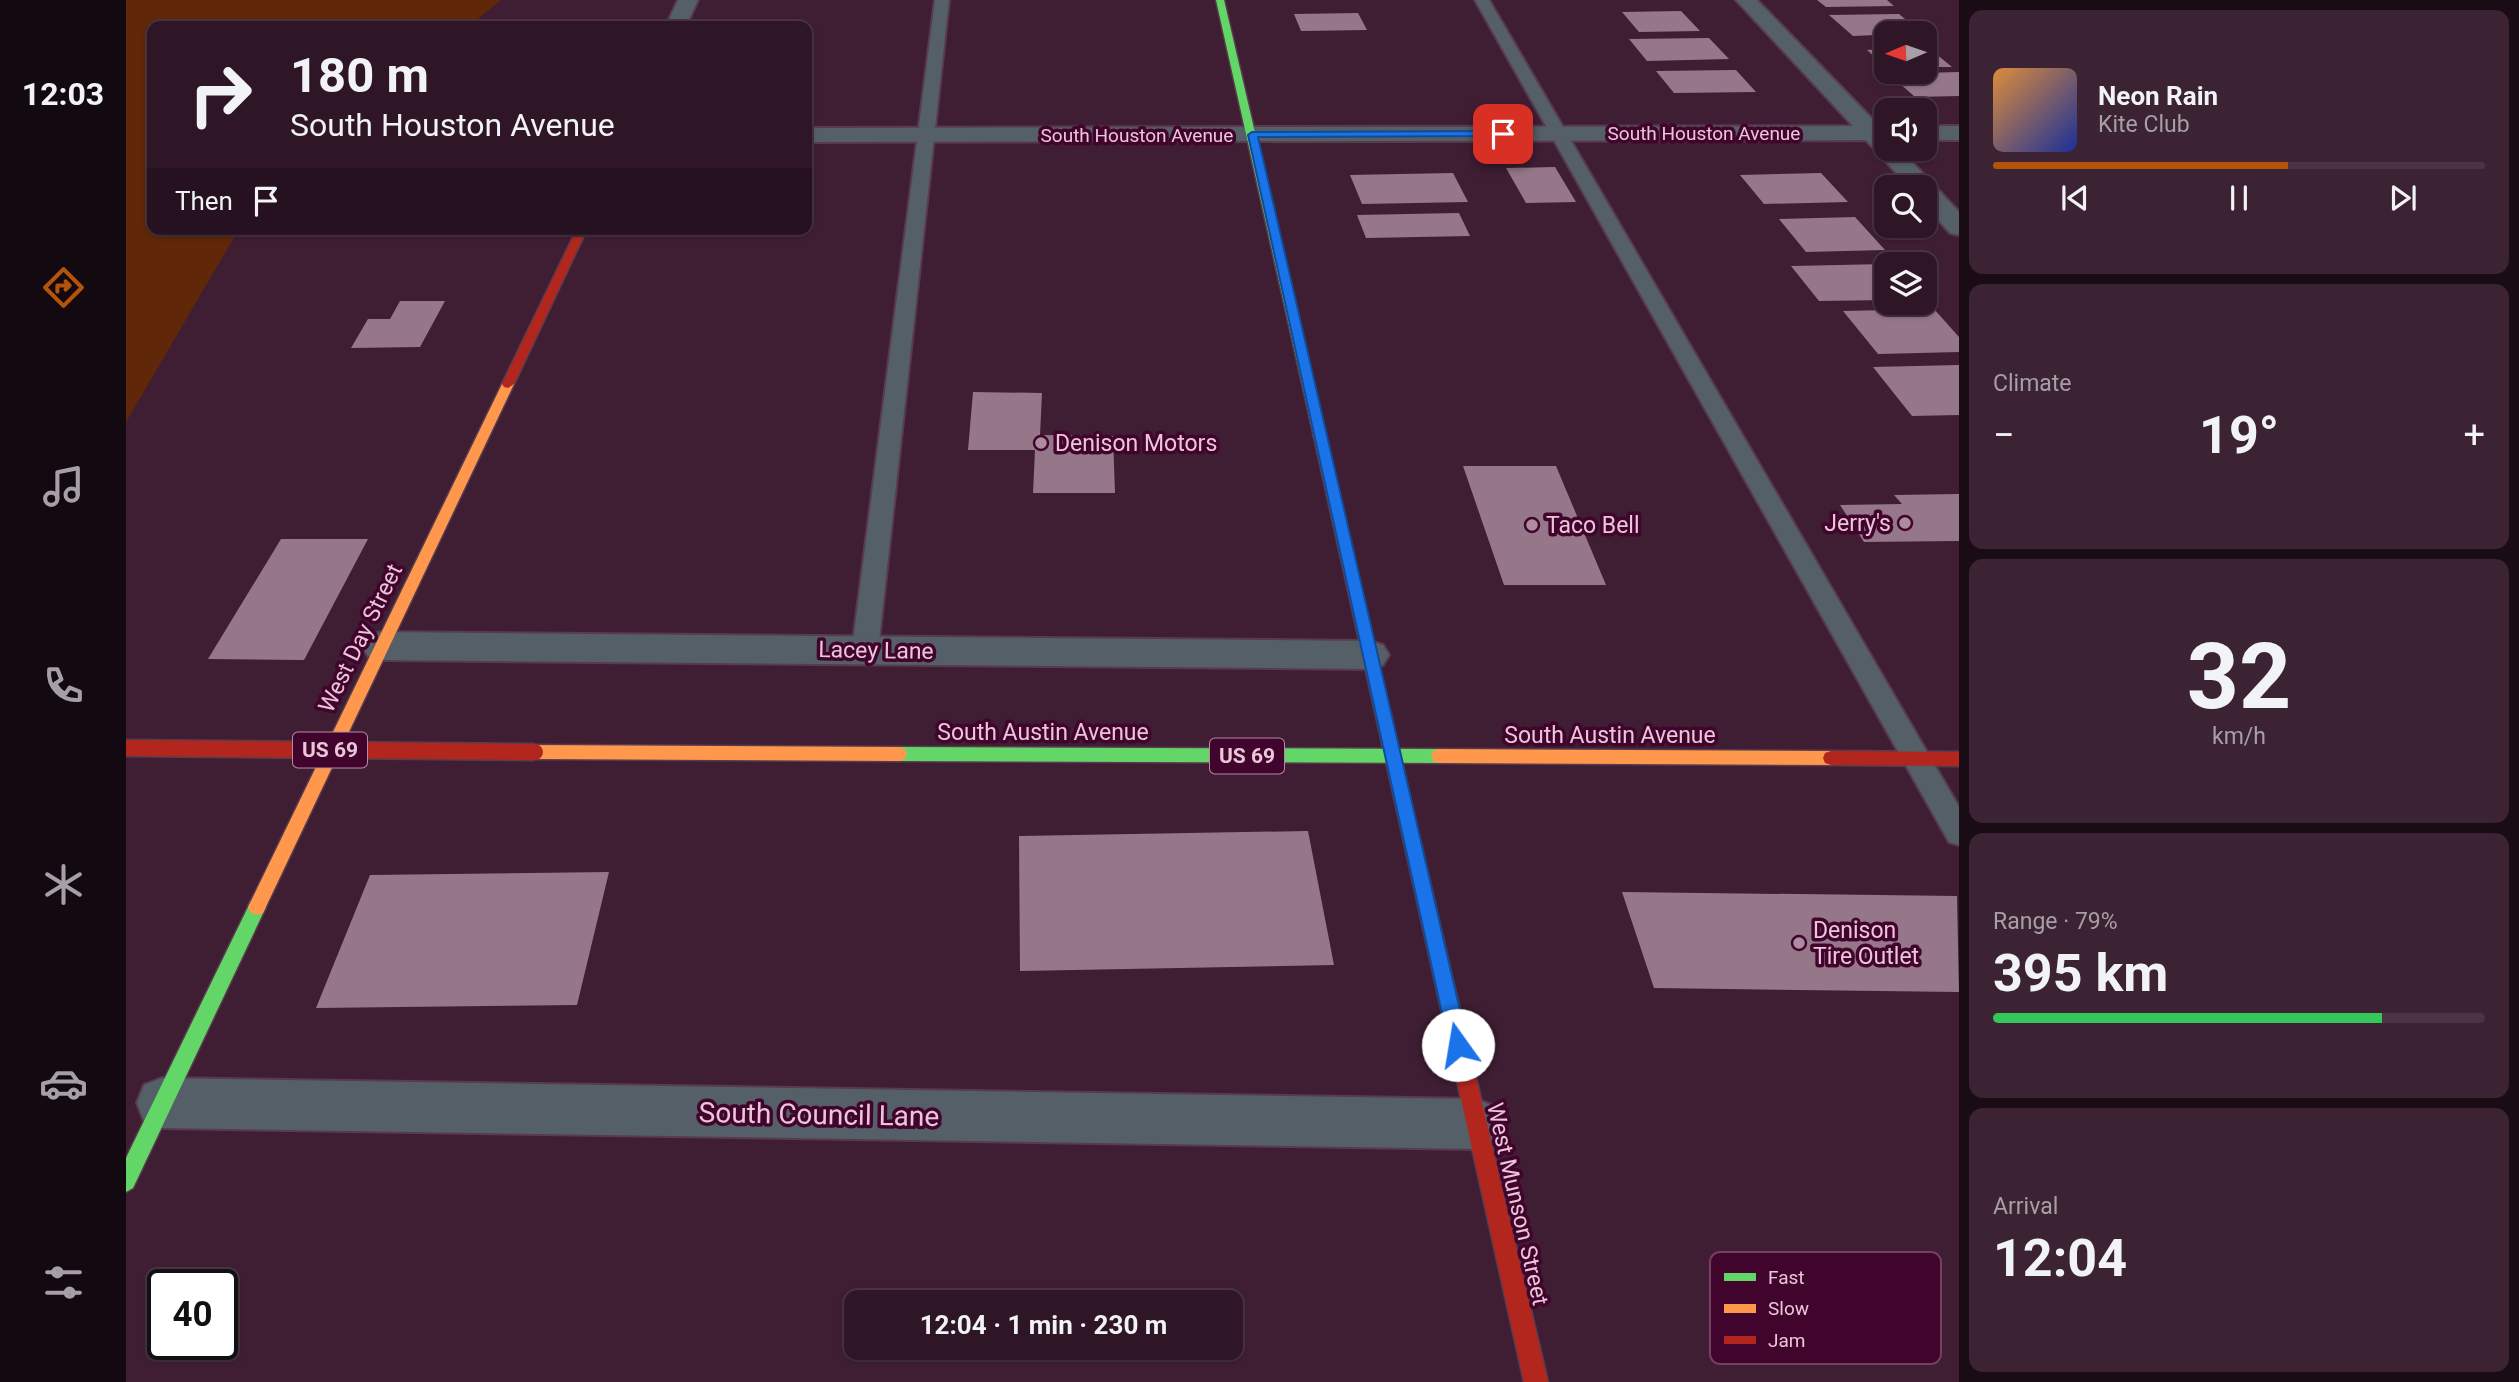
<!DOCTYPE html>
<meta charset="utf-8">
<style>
:root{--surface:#2f1627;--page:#3b2333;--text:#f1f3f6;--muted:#a79fa7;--line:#4a3544;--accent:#b45309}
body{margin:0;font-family:Roboto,sans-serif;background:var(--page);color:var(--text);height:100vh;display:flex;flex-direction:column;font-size:26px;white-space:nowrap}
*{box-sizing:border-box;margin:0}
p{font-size:23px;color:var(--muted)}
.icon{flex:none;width:38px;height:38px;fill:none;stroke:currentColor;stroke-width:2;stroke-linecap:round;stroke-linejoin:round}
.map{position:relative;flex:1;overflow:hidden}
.details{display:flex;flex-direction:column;gap:10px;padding:10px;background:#1a0c15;width:560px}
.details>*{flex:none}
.guide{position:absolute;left:21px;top:21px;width:665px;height:214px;border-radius:14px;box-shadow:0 2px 5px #0004,0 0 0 2px var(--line);background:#2f1627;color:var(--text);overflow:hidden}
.needle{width:46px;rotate:268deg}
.fabs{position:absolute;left:1748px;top:21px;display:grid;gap:14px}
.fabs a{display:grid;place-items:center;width:63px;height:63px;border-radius:14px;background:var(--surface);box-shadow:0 2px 5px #0004,0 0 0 2px var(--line);font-size:35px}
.speed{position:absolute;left:21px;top:1269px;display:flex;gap:14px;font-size:35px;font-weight:700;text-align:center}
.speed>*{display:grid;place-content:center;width:91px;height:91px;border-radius:50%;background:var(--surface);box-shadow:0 2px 5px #0004,0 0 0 2px var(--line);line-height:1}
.speed .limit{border:4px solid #111;border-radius:10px;background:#fff;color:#111}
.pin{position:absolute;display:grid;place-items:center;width:60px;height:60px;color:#fff;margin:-30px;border-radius:14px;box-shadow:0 4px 10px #0006}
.me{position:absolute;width:77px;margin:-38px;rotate:347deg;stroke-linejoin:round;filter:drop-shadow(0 0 5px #0008)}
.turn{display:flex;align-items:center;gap:24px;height:147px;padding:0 28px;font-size:32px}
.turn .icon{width:91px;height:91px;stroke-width:2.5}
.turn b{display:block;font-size:49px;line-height:60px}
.then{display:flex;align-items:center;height:66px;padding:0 28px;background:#0003;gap:14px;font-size:26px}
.big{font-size:52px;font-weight:700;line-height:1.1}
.details .tile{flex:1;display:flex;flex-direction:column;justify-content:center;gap:10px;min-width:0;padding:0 24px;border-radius:14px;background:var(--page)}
.details .dial{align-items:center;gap:0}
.dial b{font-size:91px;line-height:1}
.song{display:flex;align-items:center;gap:21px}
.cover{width:84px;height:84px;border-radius:10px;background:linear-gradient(135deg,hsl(30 70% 55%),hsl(230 70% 35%))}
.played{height:7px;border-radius:4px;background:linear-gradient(90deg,var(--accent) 60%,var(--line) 60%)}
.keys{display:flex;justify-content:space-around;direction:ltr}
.heat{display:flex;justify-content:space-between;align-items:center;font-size:38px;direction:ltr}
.charge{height:10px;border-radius:5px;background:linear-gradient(90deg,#34c759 79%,var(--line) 0)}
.trip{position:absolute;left:718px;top:1290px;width:399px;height:70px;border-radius:14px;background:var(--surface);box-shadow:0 2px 5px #0004,0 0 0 2px var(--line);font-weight:700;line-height:70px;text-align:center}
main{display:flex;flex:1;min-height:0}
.tab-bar{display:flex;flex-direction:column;width:126px;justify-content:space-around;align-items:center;background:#130910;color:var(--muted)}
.tab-bar .icon{width:49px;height:49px}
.tab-bar .current{color:var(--accent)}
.tab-bar b{font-size:32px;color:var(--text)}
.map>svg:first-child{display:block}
.green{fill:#602709}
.building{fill:#96778a}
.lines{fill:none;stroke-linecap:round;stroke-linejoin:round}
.lane-casing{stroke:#583b4d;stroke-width:4}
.street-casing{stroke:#583b4d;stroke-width:4}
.fast-casing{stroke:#583b4d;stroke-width:3}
.slow-casing{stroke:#583b4d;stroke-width:3}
.jam-casing{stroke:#583b4d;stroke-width:3}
.lane{fill:#545f68;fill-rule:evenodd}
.street{fill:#545f68;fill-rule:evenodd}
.fast{fill:#63d668;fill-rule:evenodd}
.slow{fill:#ff974d;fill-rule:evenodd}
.jam{fill:#b3261e;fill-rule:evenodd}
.jam-bridge-casing{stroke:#583b4d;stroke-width:19;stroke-linecap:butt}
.jam-bridge{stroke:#b3261e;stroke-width:16}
.route{fill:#1a73e8;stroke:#114b97;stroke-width:2}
.poi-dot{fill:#af8b9f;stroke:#41052d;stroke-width:2.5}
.labels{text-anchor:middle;stroke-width:7;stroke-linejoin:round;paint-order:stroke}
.far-street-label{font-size:19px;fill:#ebc5d8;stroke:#41052d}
.shield{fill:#41052d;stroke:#b88ba5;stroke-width:2}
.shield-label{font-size:21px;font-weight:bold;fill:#ebc5d8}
.poi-label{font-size:23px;fill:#ebc5d8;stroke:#41052d;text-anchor:start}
.street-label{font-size:23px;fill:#ebc5d8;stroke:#41052d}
.near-street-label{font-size:28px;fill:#ebc5d8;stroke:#41052d}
.key{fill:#41052d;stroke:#743f60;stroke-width:2}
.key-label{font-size:19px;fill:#ebc5d8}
</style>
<main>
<nav class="tab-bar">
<b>12:03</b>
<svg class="icon current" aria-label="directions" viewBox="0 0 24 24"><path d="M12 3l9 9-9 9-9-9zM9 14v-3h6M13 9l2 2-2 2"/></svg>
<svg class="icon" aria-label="music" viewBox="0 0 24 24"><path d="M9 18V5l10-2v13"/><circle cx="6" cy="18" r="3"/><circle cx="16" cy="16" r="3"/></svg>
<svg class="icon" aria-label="phone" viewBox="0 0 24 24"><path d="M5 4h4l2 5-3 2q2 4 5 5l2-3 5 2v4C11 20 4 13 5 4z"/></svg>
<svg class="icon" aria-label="climate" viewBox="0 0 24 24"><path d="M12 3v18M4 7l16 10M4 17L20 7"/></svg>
<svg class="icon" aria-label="car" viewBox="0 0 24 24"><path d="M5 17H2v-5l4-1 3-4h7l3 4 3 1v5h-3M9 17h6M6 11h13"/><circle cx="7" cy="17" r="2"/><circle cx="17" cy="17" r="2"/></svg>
<svg class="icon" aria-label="filters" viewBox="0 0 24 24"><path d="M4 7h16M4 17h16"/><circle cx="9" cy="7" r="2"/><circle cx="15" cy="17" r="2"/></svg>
</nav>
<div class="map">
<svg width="1833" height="1382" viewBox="0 0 1833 1382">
<rect width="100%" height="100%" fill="#3f1e34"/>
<path class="green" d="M 0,0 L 375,0 L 343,26 L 26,26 L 26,229 L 113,229 L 0,422 Z"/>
<path class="building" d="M 1691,0 L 1761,0 L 1768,6 L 1700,7 Z
M 1555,11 L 1574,31 L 1513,32 L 1496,12 Z
M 1232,13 L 1241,30 L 1175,31 L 1168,14 Z
M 1773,14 L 1796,33 L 1727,36 L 1703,15 Z
M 1583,38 L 1603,59 L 1521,61 L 1503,39 Z
M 1760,49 L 1760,67 L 1741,50 Z
M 1799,49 L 1804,49 L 1826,67 L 1799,67 Z
M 1610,70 L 1630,92 L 1548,93 L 1530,71 Z
M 1833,72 L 1833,96 L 1789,97 L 1763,74 Z
M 1429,167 L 1450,202 L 1400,203 L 1380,168 Z
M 1327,173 L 1342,202 L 1236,204 L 1224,175 Z
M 1695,173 L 1722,202 L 1638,204 L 1614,175 Z
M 1333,213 L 1344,236 L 1240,238 L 1231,215 Z
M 1729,217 L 1759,250 L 1680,252 L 1653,219 Z
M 1760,264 L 1760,300 L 1693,301 L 1665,266 Z
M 274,301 L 319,301 L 294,347 L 225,348 L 242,319 L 264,319 Z
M 1808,309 L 1833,337 L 1833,352 L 1752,354 L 1717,311 Z
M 1833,365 L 1833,415 L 1786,416 L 1747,367 Z
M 847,392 L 916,393 L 914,435 L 987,436 L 989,493 L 907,493 L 909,450 L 842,450 Z
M 1337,466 L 1430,466 L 1480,585 L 1378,585 Z
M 1833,494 L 1833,541 L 1738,542 L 1714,505 L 1776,504 L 1768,495 Z
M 155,539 L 242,539 L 178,660 L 82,659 Z
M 1182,831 L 1208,965 L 894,971 L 893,836 Z
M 483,872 L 451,1005 L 190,1008 L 244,875 Z
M 1496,892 L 1831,896 L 1833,992 L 1528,988 Z"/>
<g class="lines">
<g class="lane-casing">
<path id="lane" d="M 809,0 L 823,0 L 752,650 L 748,657 L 739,660 L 730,657 L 726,650 Z
M 1349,0 L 1363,0 L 1833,807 L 1833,845 L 1823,842 Z"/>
</g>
<g class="street-casing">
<path id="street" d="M 552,0 L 572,0 L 560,26 L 540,26 Z
M 1610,0 L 1631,0 L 1753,126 L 1760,126 L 1760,149 L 1774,149 L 1833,212 L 1833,235 L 1824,233 L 1799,205 L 1799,187 L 1783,187 L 1740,140 L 681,142 L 681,128 L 1727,126 Z
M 1799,126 L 1833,126 L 1833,140 L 1799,140 Z
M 255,632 L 1244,641 L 1257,645 L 1263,655 L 1257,665 L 1244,669 L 255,660 L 242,656 L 236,646 L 242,636 Z
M 36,1078 L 1350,1099 L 1368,1106 L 1375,1124 L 1368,1142 L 1350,1149 L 36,1128 L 18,1121 L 11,1103 L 18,1085 Z"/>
</g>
<g class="fast-casing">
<path id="fast" d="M 1090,0 L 1098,0 L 1200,437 L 1194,441 L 1188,437 Z
M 773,747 L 1313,749 L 1319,751 L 1321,756 L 1319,761 L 1313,763 L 773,761 L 767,759 L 765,754 L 767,749 Z
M 131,899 L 137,901 L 140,907 L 7,1188 L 0,1192 L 0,1158 L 125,901 Z"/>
</g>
<g class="slow-casing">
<path id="slow" d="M 382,380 L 388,384 L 137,913 L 131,915 L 125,913 L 122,907 L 125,901 L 376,384 Z
M 1194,433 L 1200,437 L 1321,955 L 1319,961 L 1312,964 L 1305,961 L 1303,955 L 1188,437 Z
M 409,745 L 773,747 L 779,749 L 781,754 L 779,759 L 773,761 L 409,759 L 403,757 L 401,752 L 403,747 Z
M 1313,749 L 1705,751 L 1711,753 L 1713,758 L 1711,763 L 1705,765 L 1313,763 L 1307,761 L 1305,756 L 1307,751 Z"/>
</g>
<g class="jam-casing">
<path id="jam" d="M 451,229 L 461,229 L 388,384 L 382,388 L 378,387 L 376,384 Z
M 1705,751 L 1833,752 L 1833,766 L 1705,765 L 1699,763 L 1697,758 L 1699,753 Z
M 1312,946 L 1319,949 L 1321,955 L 1422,1382 L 1398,1382 L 1303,955 L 1305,949 Z"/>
</g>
<use href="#lane" class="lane"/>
<use href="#street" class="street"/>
<use href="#fast" class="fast"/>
<use href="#slow" class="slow"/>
<use href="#jam" class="jam"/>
<g class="jam-bridge-casing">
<path id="jam-bridge" d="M 0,748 L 409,752"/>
</g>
<use href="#jam-bridge" class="jam-bridge"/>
</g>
<path class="route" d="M 1377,131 L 1381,132 L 1381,136 L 1132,137 L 1342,1045 L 1339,1052 L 1332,1055 L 1325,1052 L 1323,1045 L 1122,135 L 1126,132 Z"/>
<g class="poi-dot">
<circle cx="915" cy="443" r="7"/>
<circle cx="1779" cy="523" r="7"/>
<circle cx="1406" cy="525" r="7"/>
<circle cx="1673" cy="943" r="7"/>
</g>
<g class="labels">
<g class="far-street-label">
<text x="1578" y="140">South Houston Avenue</text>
<text x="1011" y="142">South Houston Avenue</text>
</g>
<g class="shield">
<rect x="167" y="732.5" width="74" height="35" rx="5"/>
<rect x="1084" y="738.5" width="74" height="35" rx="5"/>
</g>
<g class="shield-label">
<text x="204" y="757">US 69</text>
<text x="1121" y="763">US 69</text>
</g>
<g class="poi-label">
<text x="929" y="451">Denison Motors</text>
<text x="1765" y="531" text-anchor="end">Jerry's</text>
<text x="1420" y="533">Taco Bell</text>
<text x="1687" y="938">Denison<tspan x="1687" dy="26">Tire Outlet</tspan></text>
</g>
<g class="street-label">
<text transform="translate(234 638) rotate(-64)" y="8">West Day Street</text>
<text transform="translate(750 650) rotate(1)" y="8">Lacey Lane</text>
<text x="917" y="740">South Austin Avenue</text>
<text x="1484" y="743">South Austin Avenue</text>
<text transform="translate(1392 1204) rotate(77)" y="8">West Munson Street</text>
</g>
<g class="near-street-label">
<text transform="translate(693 1114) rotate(1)" y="10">South Council Lane</text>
</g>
</g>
<rect x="1584" y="1252" width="231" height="112" rx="10" class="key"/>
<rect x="1598" y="1273" width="32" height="8" fill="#63d668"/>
<rect x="1598" y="1304" width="32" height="9" fill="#ff974d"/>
<rect x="1598" y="1336" width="32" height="8" fill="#b3261e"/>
<g class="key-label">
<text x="1642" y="1284">Fast</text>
<text x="1642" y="1315">Slow</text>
<text x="1642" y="1347">Jam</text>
</g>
</svg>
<div class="fabs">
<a><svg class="needle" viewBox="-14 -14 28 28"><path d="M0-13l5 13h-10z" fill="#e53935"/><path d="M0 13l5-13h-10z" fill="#a79fa7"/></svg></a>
<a><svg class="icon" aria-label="sound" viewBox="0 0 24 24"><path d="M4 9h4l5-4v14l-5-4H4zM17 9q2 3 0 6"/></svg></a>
<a><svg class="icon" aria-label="search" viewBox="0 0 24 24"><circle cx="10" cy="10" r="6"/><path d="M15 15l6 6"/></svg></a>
<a><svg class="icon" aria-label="layers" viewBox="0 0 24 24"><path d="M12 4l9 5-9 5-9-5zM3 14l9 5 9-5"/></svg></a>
</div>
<div class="speed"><div class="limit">40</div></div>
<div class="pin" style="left:1377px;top:134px;background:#d93025"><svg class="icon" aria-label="arrive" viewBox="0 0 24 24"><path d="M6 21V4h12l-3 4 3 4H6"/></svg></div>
<svg class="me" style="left:1332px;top:1045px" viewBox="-20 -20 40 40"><circle r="19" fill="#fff"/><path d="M0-13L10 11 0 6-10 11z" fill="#1a73e8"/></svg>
<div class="trip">12:04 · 1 min · 230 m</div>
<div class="guide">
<div class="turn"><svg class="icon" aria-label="right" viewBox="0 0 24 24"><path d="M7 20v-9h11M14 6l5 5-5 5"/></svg><div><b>180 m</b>South Houston Avenue</div></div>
<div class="then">Then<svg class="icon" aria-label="arrive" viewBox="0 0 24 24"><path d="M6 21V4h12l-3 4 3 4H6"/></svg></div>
</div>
</div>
<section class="details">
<div class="tile">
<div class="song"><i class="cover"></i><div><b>Neon Rain</b><p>Kite Club</p></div></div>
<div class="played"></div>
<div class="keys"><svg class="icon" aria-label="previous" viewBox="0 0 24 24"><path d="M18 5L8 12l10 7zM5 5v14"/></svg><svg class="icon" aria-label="pause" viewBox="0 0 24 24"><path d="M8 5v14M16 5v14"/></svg><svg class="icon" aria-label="next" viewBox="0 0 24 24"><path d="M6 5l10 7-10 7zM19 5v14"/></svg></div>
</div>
<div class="tile"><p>Climate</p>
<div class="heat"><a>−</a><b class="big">19°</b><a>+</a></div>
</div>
<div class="tile dial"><b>32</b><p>km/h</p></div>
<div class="tile"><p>Range · 79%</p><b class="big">395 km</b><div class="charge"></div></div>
<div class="tile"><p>Arrival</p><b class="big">12:04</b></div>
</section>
</main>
